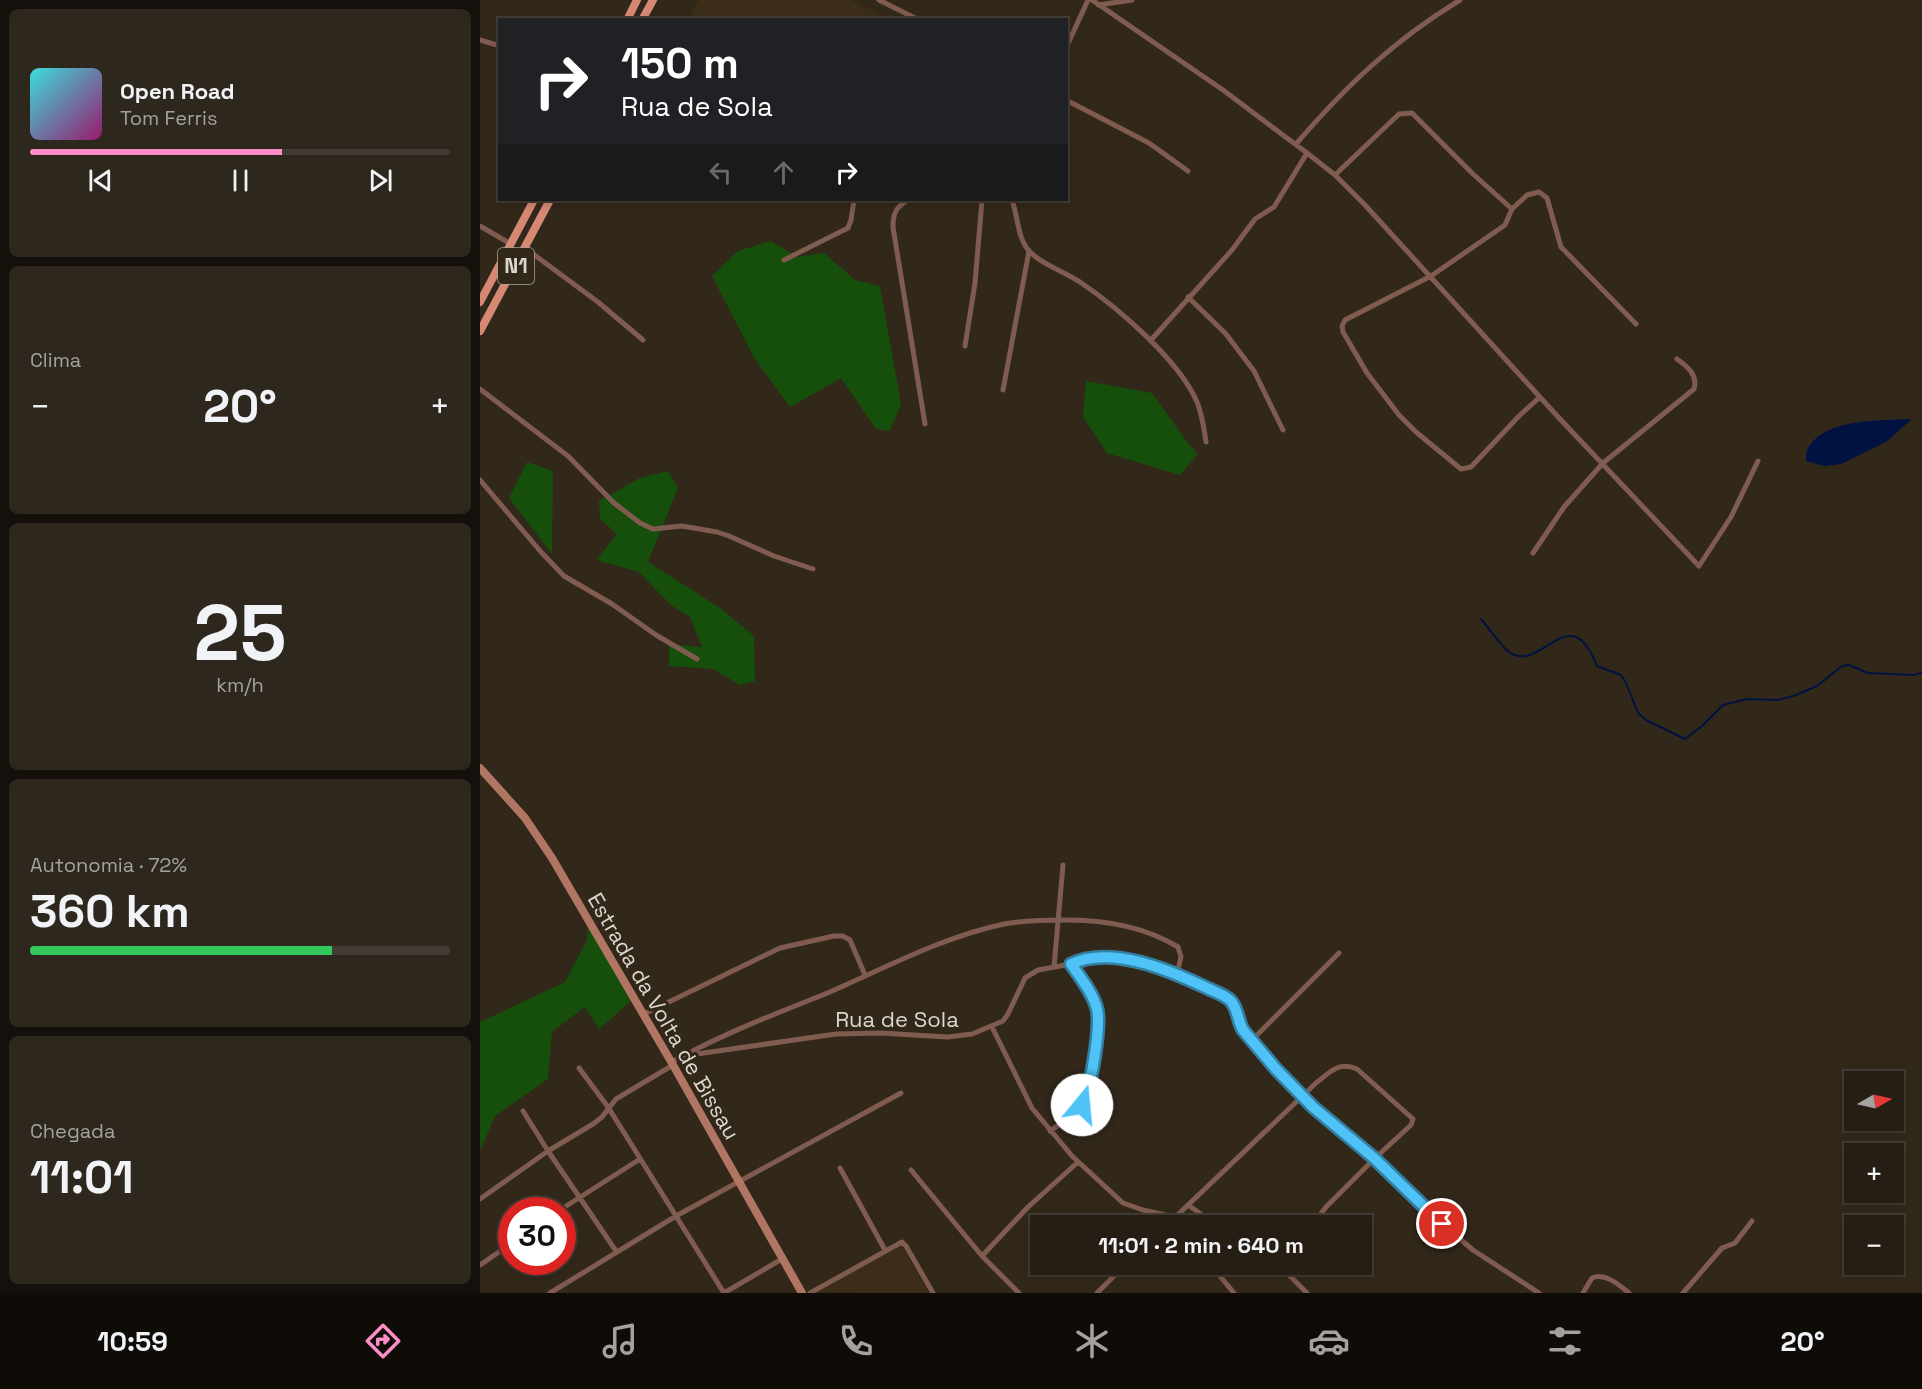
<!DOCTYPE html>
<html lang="pt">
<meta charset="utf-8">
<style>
:root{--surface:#261e14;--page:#2e271d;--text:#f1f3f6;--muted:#a4a2a0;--line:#423c34;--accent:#fb8fc5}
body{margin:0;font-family:"Space Grotesk",sans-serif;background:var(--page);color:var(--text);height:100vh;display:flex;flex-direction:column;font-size:22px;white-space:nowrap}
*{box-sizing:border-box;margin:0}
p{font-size:20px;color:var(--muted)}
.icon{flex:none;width:33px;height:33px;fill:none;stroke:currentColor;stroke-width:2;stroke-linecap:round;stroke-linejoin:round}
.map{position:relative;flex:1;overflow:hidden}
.details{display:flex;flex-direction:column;gap:9px;padding:9px;background:#15100b;width:480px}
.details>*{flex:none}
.top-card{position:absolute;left:18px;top:18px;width:570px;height:183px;border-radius:0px;box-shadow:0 3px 9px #0003,0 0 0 2px var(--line);background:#202124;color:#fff;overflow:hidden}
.needle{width:39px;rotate:81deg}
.fabs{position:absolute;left:1364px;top:1071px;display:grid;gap:12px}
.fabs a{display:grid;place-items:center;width:60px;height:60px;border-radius:0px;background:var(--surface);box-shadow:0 3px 9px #0003,0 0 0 2px var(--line);font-size:30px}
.speed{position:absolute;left:18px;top:1197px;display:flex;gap:12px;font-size:30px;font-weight:700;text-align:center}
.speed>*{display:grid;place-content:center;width:78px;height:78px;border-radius:50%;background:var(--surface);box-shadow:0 3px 9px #0003,0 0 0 2px var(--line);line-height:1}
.speed .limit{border:9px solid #d22;background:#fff;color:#111}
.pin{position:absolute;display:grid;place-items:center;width:51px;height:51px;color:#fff;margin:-26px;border:3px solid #fff;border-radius:50%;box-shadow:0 2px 6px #0007}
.me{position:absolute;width:66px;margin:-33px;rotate:17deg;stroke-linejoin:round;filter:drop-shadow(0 0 4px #0008)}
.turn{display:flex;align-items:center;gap:21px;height:126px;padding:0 24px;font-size:27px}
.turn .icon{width:78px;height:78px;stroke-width:2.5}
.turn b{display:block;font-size:42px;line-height:51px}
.lanes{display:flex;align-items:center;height:57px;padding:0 24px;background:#0003;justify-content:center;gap:30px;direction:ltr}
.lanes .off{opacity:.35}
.big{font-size:45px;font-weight:700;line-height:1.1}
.details .card{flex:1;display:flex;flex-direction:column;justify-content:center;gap:9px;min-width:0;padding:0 21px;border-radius:9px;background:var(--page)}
.details .dial{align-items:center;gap:0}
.dial b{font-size:78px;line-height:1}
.song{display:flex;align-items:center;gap:18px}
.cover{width:72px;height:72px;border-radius:9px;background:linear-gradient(135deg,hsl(180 70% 55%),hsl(320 70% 35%))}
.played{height:6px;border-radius:3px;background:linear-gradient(90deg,var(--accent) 60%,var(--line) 60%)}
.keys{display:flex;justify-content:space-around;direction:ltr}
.heat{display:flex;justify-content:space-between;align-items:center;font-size:33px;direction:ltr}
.charge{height:9px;border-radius:4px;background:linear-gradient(90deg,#34c759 72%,var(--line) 0)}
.trip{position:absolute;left:550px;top:1215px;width:342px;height:60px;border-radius:0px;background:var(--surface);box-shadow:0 3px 9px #0003,0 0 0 2px var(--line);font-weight:700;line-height:60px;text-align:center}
.tab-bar{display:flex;height:96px;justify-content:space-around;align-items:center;background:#0f0c08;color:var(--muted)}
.tab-bar .icon{width:42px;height:42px}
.tab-bar .on{color:var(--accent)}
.tab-bar b{font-size:27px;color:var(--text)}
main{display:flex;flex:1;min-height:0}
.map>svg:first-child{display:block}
.built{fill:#3b2d18}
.green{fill:#164f0b}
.water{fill:#001241}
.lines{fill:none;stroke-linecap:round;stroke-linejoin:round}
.stream{stroke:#001241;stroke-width:2}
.street{stroke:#805b4f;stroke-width:5}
.secondary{stroke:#b17563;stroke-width:8}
.primary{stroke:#d68972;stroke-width:8}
.route-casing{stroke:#337fa1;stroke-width:15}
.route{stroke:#4fc3f7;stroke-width:10}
.labels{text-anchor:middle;stroke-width:6;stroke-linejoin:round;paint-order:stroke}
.shield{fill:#32281a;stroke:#a9a297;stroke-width:1.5}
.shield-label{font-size:21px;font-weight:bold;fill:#dcd6cd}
.street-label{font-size:22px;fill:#dcd6cd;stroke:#32281a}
</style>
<main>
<section class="details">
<div class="card">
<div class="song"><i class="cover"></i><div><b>Open Road</b><p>Tom Ferris</p></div></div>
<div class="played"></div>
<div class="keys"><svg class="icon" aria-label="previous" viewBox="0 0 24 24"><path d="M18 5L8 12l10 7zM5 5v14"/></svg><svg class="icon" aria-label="pause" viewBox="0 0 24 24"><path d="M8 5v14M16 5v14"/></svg><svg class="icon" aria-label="next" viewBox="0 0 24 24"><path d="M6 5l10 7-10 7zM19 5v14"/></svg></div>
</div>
<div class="card"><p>Clima</p>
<div class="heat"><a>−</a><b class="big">20°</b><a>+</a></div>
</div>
<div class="card dial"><b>25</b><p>km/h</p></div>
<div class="card"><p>Autonomia · 72%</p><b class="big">360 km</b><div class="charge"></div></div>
<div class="card"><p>Chegada</p><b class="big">11:01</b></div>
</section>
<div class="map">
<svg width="1442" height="1293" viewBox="0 0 1442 1293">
<rect width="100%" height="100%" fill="#32281a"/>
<path class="built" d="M 219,0 L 370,0 L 412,19 L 208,19 Z
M 422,1246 L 449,1293 L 331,1292 Z"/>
<path class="green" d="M 291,241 L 317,257 L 344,253 L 375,280 L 400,286 L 421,404 L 410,431 L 396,429 L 361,378 L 310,407 L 275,359 L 232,276 L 258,251 Z
M 606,381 L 672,393 L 707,442 L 718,454 L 700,475 L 627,453 L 603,417 Z
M 47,462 L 73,471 L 72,554 L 29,498 Z
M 188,471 L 198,488 L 168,562 L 240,608 L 274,636 L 275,681 L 260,685 L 233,669 L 189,666 L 189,644 L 222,647 L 210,617 L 191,605 L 159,572 L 116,560 L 137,534 L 120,519 L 119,501 L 160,478 Z
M 108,925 L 151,1001 L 119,1029 L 105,1007 L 72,1032 L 68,1079 L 15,1116 L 0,1151 L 0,1022 L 85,982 L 107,940 Z"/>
<path class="water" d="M 1432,419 L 1406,442 L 1361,464 L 1344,466 L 1326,461 C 1326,457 1326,451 1328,448 C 1346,417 1402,421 1432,419 Z"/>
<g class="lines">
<path class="stream" d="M 1001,619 C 1009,628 1020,645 1029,652 C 1062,675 1089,595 1117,666 L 1141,675 L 1146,683 L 1158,713 L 1166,720 L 1205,739 L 1222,726 L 1243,705 L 1267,699 L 1298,700 L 1316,695 L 1337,686 L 1362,666 L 1369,665 L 1388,673 L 1433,675 L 1442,673"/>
<path class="street" d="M 399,0 L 439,20
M 612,0 L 743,90 L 827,153 L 855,175 L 885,205 L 1079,418 L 1219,566 L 1251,517 L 1278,461
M 618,5 L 652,0
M 0,40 L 20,46
M 586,48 L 608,0
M 586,100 L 669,143 L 708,171
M 816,144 C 866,86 914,40 980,0
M 855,175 L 919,114 L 932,113 L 993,174 L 1032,209
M 427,200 L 451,200
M 428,200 C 416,207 413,213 413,227 L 445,424
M 532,200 C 538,216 537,237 549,251 C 562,265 584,271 600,282 C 637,307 699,360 717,402 C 722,414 724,428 726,442
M 0,226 L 31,244
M 45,248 L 118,302 L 163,340
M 304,260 L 368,228 L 371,220 L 374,200
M 708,297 L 746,334 L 774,371 L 803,430
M 671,340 L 752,250 L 775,219 L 794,207 L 827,153
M 485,346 L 495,283 L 502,200
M 0,389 L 88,456 L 134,503 L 160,523 L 173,529 L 202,526 L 237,532 L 249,536 L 294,556 L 333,569
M 523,390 L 549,251
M 1060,397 L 1039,416 L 991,467 L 981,469 L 936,432 L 919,415 L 887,373 L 863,332 L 862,326 L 865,320 L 951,276 L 1025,225 L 1032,209 L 1047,195 L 1059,192 L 1067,198 L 1081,247 L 1156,324
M 0,480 L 61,552 L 84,576 L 132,604 L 176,635 L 217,659
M 1053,553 L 1084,507 L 1123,463 L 1214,389 C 1218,375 1208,367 1197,359
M 574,967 L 583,865
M 164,1014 L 300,948 L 354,936 L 363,936 L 370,940 L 385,975
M 512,1027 L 552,1108 L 592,1156 L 643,1203 L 663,1210 L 694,1217
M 772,1040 L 859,953
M 207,1054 C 252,1030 298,1013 345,994 C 403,969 462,937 524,924 C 545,920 567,920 588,920 C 626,920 665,927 698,947 L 701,957 L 697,974
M 191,1062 L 203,1056 L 356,1034 L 400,1033 L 468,1037 L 492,1034 L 523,1021 L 528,1014 L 545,978 L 558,970 L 591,964 L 606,958 L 623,956 L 668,965 L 697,974 L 748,999 L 755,1006 L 758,1021 L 763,1030 L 796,1069 L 833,1107 L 894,1159 L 962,1224 L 993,1250 L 1059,1293
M 99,1068 L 128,1107 L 244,1293
M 43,1111 L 68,1151 L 136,1251
M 570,1131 C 581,1123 595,1116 602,1104 C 611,1091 621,1024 617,1008 C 612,993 600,977 591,964
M 360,1168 L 405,1250
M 431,1170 L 502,1256 L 539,1293
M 0,1199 L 68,1151 L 113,1124 L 122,1117 L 136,1099 L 193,1065
M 708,1205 L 738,1226
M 80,1210 L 160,1159
M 686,1226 L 836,1083 C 850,1072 859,1061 877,1069 L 933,1119 L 931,1125 L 894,1159 L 846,1207 L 832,1226
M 502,1256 L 548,1207 L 598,1162
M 730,1264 L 754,1293
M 790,1264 L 805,1271 L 809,1264
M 0,1265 L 32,1243
M 805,1271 L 827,1293
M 70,1293 L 196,1216 L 421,1093
M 244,1293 L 302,1259
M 330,1293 L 422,1242 L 426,1246 L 453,1293
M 617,1293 L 646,1264
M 1103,1293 L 1112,1278 C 1125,1272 1139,1285 1149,1293
M 1203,1293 L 1242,1248 L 1255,1243 L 1272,1221"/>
<path class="secondary" d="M 0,768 L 45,818 L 72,858 L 193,1065 L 322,1293"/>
<path class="primary" d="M 147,20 L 157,0
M 162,20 L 173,0
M 0,302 L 54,200
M 0,331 L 70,200"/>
</g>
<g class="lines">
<g class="route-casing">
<path id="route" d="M 602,1105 C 611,1089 621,1027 617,1009 C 613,993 600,977 591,964 C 632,945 689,970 727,988 C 735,992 745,995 751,1001 C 758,1009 758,1022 763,1030 L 796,1069 L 833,1107 L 894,1158 L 962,1224"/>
</g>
<use href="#route" class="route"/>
</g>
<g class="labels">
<rect class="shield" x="18" y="248" width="36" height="36" rx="4.5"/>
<g class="shield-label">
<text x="36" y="273">N1</text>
</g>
<g class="street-label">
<text transform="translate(184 1016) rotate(60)" y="8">Estrada da Volta de Bissau</text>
<text x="417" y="1027">Rua de Sola</text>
</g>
</g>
</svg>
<div class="fabs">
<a><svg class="needle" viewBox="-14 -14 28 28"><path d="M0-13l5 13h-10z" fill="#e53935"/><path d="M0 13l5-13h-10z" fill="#a4a2a0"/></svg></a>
<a>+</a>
<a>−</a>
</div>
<div class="speed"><div class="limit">30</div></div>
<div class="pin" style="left:962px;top:1224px;background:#d93025"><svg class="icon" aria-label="arrive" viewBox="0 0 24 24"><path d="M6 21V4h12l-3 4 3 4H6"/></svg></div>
<svg class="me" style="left:602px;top:1105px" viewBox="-20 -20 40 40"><circle r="19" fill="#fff"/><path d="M0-13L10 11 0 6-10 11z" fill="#4fc3f7"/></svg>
<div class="trip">11:01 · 2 min · 640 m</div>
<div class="top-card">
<div class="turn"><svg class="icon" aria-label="right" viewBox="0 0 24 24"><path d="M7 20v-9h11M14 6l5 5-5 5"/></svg><div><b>150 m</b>Rua de Sola</div></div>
<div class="lanes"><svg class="icon off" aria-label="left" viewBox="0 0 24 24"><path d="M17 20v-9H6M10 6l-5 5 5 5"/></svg><svg class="icon off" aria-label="ahead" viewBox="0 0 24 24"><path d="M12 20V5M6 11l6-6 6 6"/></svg><svg class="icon" aria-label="right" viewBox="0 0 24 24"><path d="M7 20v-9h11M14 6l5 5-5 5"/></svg></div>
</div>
</div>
</main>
<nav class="tab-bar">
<b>10:59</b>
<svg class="icon on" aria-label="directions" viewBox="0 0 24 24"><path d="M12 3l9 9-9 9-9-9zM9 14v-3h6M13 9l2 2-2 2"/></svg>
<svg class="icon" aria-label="music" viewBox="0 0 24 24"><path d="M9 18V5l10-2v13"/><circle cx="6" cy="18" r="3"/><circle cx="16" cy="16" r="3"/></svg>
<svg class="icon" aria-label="phone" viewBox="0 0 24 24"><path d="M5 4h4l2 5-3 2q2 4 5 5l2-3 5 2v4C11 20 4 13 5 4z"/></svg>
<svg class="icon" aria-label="climate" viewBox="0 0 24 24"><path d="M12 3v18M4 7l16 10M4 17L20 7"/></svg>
<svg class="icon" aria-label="car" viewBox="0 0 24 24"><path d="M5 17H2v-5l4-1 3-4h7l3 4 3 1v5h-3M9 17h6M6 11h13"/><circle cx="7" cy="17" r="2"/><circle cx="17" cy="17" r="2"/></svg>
<svg class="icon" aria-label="filters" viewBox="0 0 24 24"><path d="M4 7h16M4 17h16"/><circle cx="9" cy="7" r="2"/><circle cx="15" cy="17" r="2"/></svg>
<b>20°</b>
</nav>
